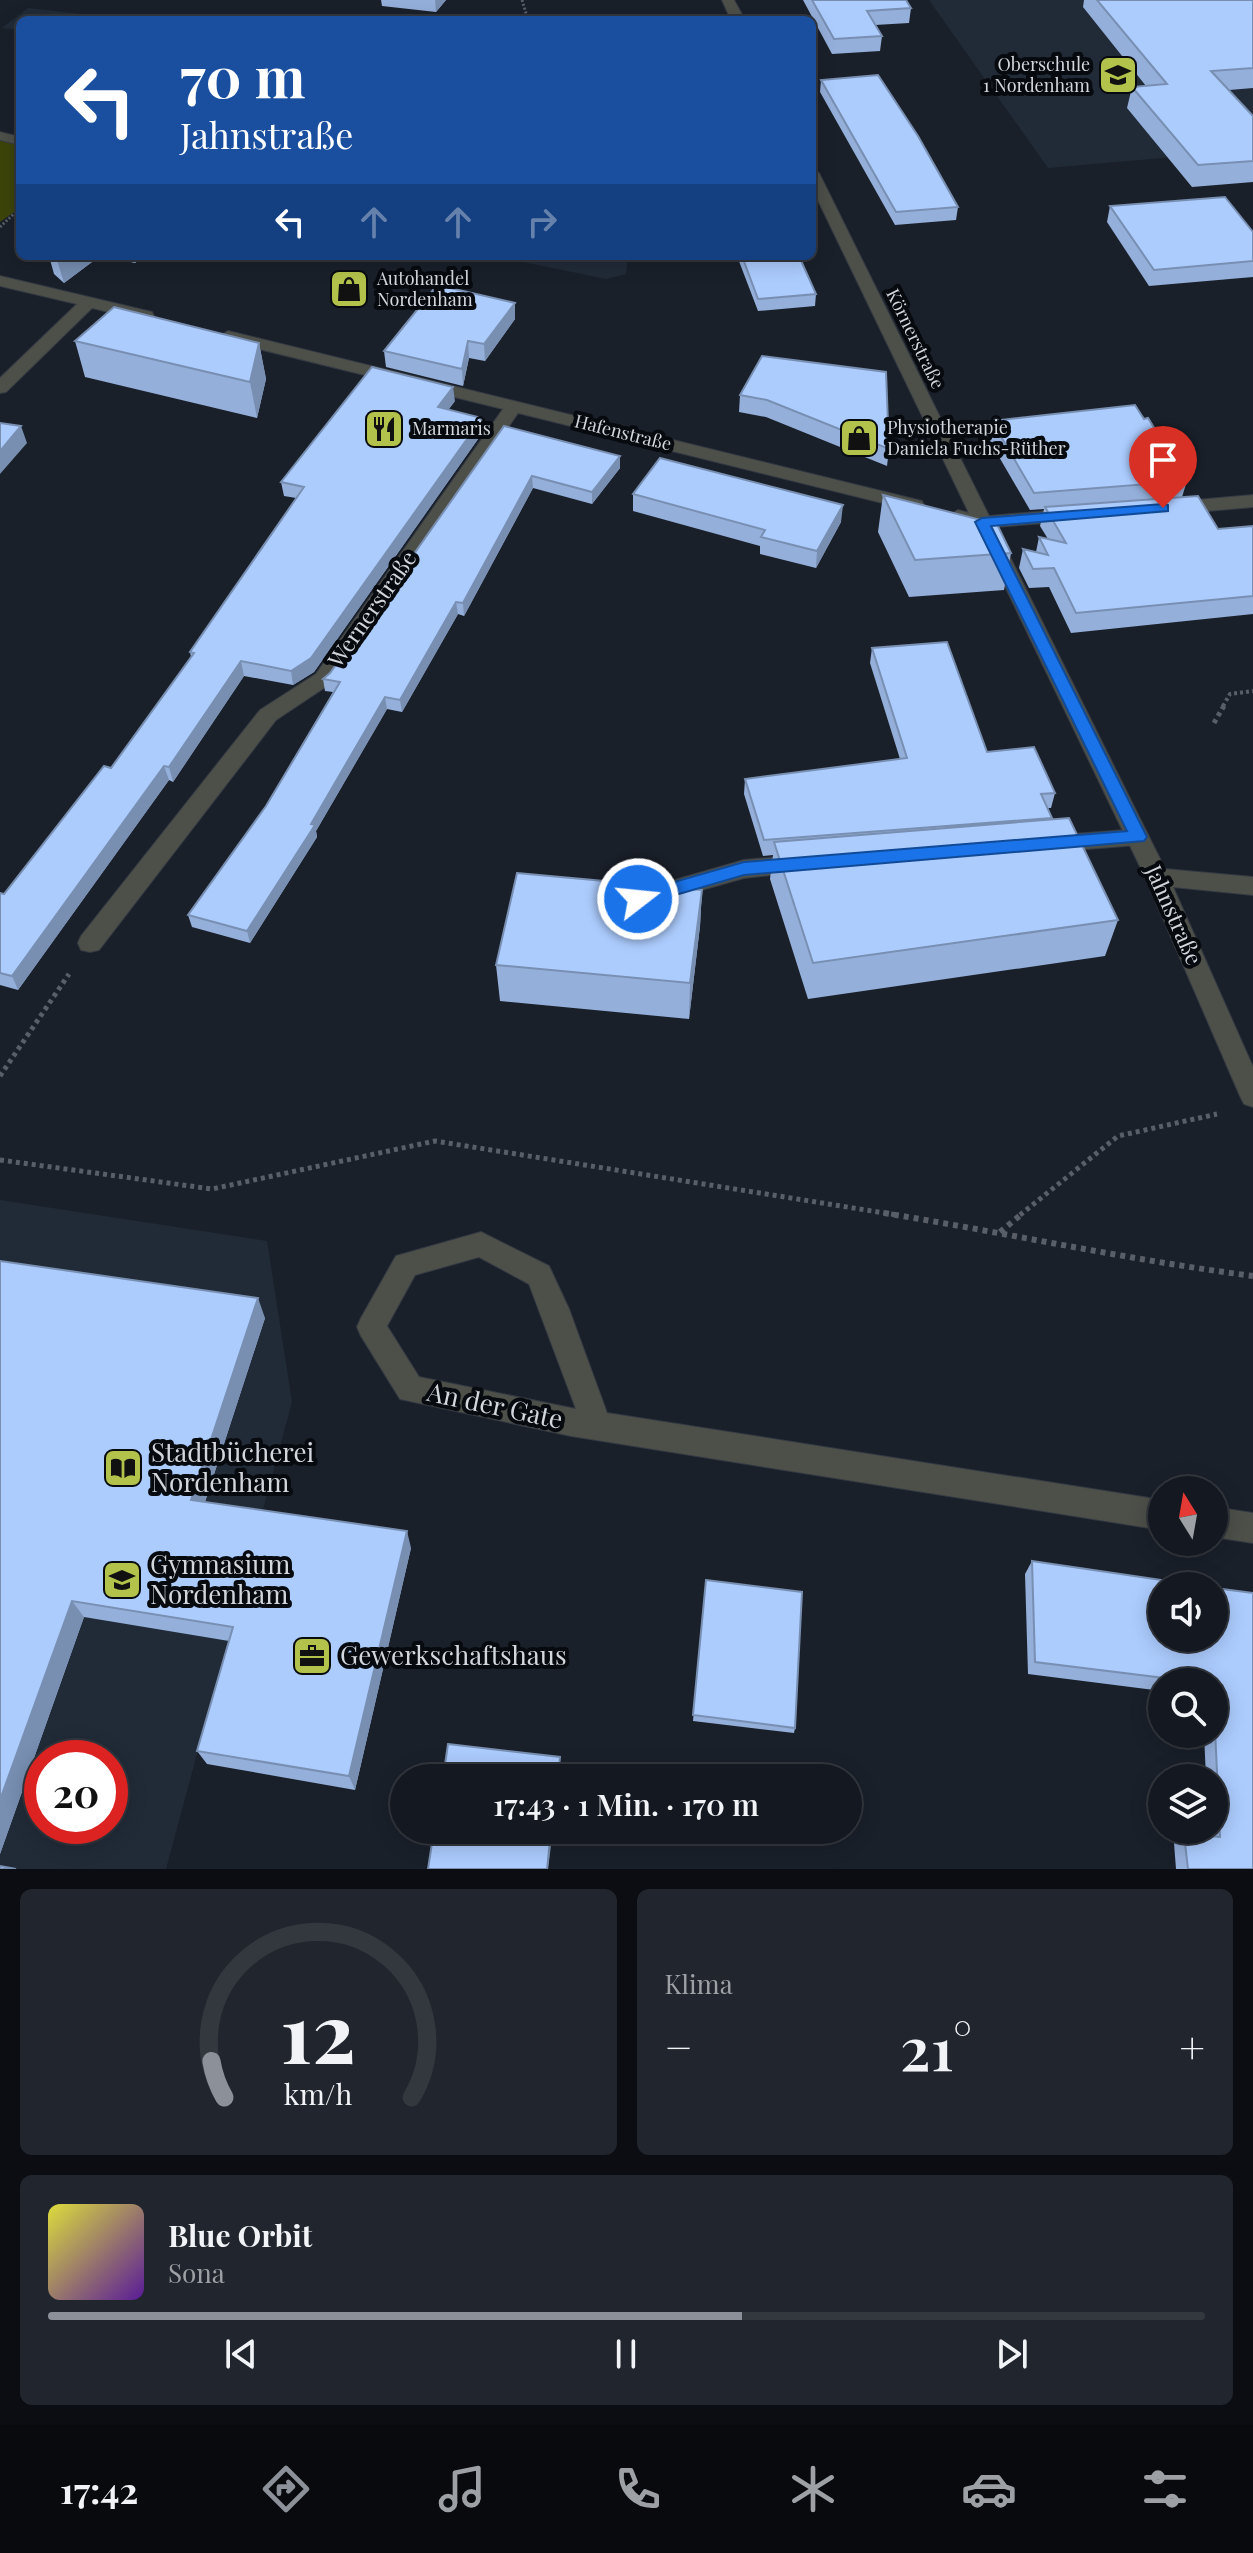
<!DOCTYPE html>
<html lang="de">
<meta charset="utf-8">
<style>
:root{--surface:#141820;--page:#21252d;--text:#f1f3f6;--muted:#9da0a5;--line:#33373e;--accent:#8c9099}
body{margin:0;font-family:"Playfair Display",serif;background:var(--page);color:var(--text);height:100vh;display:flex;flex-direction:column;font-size:30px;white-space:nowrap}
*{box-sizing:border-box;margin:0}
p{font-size:26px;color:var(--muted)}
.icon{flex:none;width:44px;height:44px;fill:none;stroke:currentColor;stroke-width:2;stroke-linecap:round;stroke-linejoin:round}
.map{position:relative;height:1869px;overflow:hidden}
.drawer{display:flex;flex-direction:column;gap:20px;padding:20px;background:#0b0d12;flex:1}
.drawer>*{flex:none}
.guide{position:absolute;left:16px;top:16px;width:800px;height:244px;border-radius:12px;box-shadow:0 4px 20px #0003,0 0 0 2px var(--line);background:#1a4fa0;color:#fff;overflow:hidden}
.needle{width:52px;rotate:349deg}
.tools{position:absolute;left:1148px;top:1476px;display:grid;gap:16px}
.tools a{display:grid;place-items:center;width:80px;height:80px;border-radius:50%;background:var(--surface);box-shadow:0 4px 20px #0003,0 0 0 2px var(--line);font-size:40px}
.speed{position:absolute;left:24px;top:1740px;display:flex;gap:16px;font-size:40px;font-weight:700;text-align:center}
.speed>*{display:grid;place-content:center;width:104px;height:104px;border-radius:50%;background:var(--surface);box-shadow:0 4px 20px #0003,0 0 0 2px var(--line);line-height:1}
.speed .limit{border:12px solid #d22;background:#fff;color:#111}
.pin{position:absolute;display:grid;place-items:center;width:68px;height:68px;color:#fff;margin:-82px -34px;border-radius:50% 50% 50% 0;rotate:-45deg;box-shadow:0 0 8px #0007}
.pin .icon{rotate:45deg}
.me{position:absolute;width:88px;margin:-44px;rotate:74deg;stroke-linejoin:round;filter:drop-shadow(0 0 6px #0008)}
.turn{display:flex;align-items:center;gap:28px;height:168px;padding:0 32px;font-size:36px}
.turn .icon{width:104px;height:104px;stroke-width:2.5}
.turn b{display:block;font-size:56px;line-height:68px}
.lanes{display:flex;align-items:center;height:76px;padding:0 32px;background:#0003;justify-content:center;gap:40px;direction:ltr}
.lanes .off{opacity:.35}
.big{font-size:60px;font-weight:600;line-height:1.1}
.drawer .tile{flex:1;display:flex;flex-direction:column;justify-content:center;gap:12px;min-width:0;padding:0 28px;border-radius:12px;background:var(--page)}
.drawer .dial{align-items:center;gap:0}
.dial svg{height:208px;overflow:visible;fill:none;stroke:var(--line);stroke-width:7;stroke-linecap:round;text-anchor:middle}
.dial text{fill:var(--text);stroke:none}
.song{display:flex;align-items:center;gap:24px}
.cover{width:96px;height:96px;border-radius:12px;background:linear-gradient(135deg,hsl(60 70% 55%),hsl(270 70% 35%))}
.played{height:8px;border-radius:4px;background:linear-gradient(90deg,var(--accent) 60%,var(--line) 60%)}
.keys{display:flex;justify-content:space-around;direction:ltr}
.heat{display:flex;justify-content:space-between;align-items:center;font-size:44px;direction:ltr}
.drawer .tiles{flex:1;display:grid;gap:20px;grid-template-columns:1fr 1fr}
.tile:last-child{grid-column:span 2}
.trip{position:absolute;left:390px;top:1764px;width:472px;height:80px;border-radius:40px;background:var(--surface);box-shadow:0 4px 20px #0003,0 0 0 2px var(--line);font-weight:600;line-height:80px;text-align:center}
.menu{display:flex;height:128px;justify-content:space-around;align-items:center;background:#080a0d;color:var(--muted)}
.menu .icon{width:56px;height:56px}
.menu .active{color:var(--accent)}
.menu b{font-size:36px;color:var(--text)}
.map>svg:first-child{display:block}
.built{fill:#212b38;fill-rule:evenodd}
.green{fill:#3d440a}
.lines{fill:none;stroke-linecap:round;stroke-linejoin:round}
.lane-casing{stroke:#343a43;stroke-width:2}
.street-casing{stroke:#343a43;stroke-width:2}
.path-far3{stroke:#595e67;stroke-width:3;stroke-dasharray:2 2;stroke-linecap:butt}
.path-far2{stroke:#595e67;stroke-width:4;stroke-dasharray:3 3;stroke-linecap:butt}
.path-far1{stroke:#595e67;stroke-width:5;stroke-dasharray:4 4;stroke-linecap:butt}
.path{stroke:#595e67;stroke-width:6;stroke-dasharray:5 5;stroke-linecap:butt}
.lane{fill:#4d4f49;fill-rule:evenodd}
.street{fill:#4d4f49;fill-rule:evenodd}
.wall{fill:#94afda}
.shaded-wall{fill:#788fb2}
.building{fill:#acccfe;stroke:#788fb2;stroke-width:2}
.route{fill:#1a73e8;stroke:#114b97;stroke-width:2}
.labels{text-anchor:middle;stroke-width:8;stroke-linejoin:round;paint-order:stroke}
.far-poi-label{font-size:18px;fill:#d2d7de;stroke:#070a0e;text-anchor:start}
.far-street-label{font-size:18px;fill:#d2d7de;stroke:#070a0e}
.street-label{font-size:22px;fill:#d2d7de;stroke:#070a0e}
.near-street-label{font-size:26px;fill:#d2d7de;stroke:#070a0e}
.near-poi-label{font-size:26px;fill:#d2d7de;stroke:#070a0e;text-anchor:start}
</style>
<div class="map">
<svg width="1253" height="1869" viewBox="0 0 1253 1869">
<rect width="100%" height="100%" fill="#1a202a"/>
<path class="built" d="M 929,0 L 1253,0 L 1253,150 L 1048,168 Z
M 28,8 L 136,20 L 20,20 L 20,30 L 2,28 Z
M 493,256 L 628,256 L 626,274 L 606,279 Z
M 0,1200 L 267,1241 L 292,1402 L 166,1869 L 0,1869 ZM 42,1758 L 110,1758 L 110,1826 L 42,1826 Z"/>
<path class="green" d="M 0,137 L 20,142 L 20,208 L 0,222 Z"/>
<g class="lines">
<g class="lane-casing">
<path id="lane" d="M 1138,829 L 1146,831 L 1149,837 L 1146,843 L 1138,845 L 1048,852 L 1040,850 L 1037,844 L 1040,838 L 1048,836 Z
M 804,855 L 812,858 L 816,864 L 812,870 L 744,878 L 648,905 L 640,902 L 636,896 L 640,890 L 744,860 Z"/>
</g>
<g class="street-casing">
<path id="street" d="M 722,0 L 734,0 L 745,20 L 731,20 Z
M 0,132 L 20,137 L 20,145 L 0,140 Z
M 812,169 L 819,173 L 989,516 L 1072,509 L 1082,515 L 1072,521 L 995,527 L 1165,869 L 1253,877 L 1253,895 L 1173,887 L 1253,1067 L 1253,1107 L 1244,1104 L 1240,1096 L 1145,877 L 976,526 L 951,520 L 948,516 L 958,510 L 969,513 L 812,188 Z
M 0,276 L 152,312 L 154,316 L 146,321 L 92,308 L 6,392 L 0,393 L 0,378 L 77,304 L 0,286 Z
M 228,331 L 922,501 L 924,505 L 915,511 L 518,413 L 330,684 L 276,720 L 99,950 L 90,952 L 81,950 L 78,943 L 81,936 L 260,710 L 316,674 L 503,409 L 222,340 L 220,336 Z
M 1253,495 L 1253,507 L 1173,514 L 1164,508 L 1173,502 Z
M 481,1232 L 549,1266 L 569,1309 L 607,1413 L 1162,1500 L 1162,1530 L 571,1436 L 400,1399 L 361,1336 L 357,1327 L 361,1318 L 396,1256 ZM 479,1257 L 529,1284 L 576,1409 L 419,1377 L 387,1326 L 415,1275 Z
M 1214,1507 L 1253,1513 L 1253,1543 L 1214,1537 Z"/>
</g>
<path class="path-far3" d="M 522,0 L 528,20
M 0,227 L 20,208"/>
<path class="path-far2" d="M 1223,706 L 1230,694 L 1253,691"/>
<path class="path-far1" d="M 1214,723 L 1225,704
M 0,1076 L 69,974
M 0,1160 L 212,1189 L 435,1141 L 897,1215
M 1020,1215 L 1118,1136 L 1217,1114"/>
<path class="path" d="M 884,1213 C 1007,1233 1129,1260 1253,1276
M 1000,1232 L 1023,1213"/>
<use href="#lane" class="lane"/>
<use href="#street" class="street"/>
</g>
<path class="wall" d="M 381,0 L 446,0 L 436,12 L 382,6 Z
M 803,0 L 906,0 L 911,8 L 909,23 L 875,25 L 882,36 L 880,51 L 832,54 Z
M 1084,0 L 1253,0 L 1253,88 L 1229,90 L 1253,116 L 1253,182 L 1192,187 L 1127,108 L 1132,87 L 1146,86 L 1083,7 Z
M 821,80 L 958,207 L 956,220 L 895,225 L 820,92 Z
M 1110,206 L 1253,232 L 1253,277 L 1149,286 L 1107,222 Z
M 49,256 L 100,256 L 64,283 L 54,274 Z
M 103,256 L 143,256 L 135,263 Z
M 737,256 L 799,256 L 816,294 L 815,306 L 758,311 Z
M 515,303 L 515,319 L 485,361 L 469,358 L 463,386 L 386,367 L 384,351 Z
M 75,341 L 259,343 L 266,379 L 257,418 L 85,377 Z
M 762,356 L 889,449 L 887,466 L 766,417 L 739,412 L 740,395 Z
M 455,401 L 448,410 L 482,418 L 483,432 L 314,672 L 293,685 L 244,676 L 173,782 L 169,780 L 18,990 L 0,985 L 0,893 L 4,894 L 111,768 L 191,657 L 190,652 L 296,498 L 284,496 L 281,482 Z
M 992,421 L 1187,481 L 1182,497 L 1218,529 L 1253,526 L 1253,614 L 1071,633 L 1049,587 L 1029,588 L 1019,568 L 1023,549 L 1036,552 L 1039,537 L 1048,539 L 1040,526 L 1044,509 L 1030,510 L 988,438 Z
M 504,426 L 620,456 L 620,468 L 592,504 L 533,488 L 464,616 L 458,614 L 402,712 L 387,709 L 316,831 L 317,837 L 250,943 L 192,927 L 188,915 L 266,806 L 333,692 L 325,691 L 323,679 L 330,673 Z
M 633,494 L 841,522 L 816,568 L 760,554 L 760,546 L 633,511 Z
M 883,495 L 1011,553 L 1004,590 L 909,597 L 878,532 Z
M 872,648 L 987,752 L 1055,793 L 1051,808 L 1048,808 L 1052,818 L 1052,820 L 1118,920 L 1105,956 L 808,999 L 770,879 L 773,855 L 763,856 L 744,794 L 745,779 L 900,759 L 870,663 Z
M 702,890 L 700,926 L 689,1019 L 500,1001 L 496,965 Z
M 0,1261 L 265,1318 L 205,1502 L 411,1548 L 355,1790 L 207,1764 L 197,1751 L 229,1641 L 84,1617 L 0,1854 Z
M 1032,1561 L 1214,1638 L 1253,1869 L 1176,1869 L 1174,1843 L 1184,1834 L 1209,1836 L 1209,1830 L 1214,1830 L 1214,1778 L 1206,1778 L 1204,1734 L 1214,1734 L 1214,1682 L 1162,1682 L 1162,1691 L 1028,1674 L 1025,1574 Z
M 706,1580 L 795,1728 L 794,1733 L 693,1721 Z"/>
<path class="shaded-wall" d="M 435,0 L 446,0 L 436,12 Z
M 63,256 L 100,256 L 64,283 L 57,260 Z
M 133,256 L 143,256 L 135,263 Z
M 515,303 L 515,319 L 485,361 L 484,344 Z
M 468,341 L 469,358 L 463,386 L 462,369 Z
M 259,343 L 266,379 L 257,418 L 250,382 Z
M 453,387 L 455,401 L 440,421 L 438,407 Z
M 482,418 L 483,432 L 314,672 L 293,685 L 291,671 Z
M 21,426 L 27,443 L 0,474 L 0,451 Z
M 620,456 L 620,468 L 592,504 L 592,492 Z
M 532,476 L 533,488 L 464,616 L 463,603 Z
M 843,505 L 841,522 L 816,568 L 817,551 Z
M 456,602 L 458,614 L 402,712 L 400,700 Z
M 241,661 L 244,676 L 173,782 L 169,767 Z
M 385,697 L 387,709 L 316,831 L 317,837 L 250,943 L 247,931 Z
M 164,766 L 169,780 L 18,990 L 12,976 Z
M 702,890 L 700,926 L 689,1019 L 690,983 Z
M 258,1298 L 265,1318 L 200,1517 L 191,1500 Z
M 407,1531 L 411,1548 L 355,1790 L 349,1776 Z
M 72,1601 L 84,1617 L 0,1854 L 0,1800 Z
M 551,1830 L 553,1830 L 548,1869 L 547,1869 Z"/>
<path class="building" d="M 812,0 L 906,0 L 911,8 L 867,11 L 882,36 L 834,39 Z
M 1097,0 L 1253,0 L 1253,68 L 1211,71 L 1253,116 L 1253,161 L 1198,165 L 1132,87 L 1167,84 Z
M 878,75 L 918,136 L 958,207 L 896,212 L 821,80 Z
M 1225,197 L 1253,232 L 1253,261 L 1154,270 L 1110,206 Z
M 53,256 L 63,256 L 57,260 Z
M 742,256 L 799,256 L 816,294 L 758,299 Z
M 437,285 L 515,303 L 484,344 L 468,341 L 462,369 L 384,351 Z
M 114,307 L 259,343 L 250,382 L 75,341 Z
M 762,356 L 886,372 L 889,449 L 767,400 L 740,395 Z
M 372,367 L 453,387 L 438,407 L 482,418 L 311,658 L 291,671 L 241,661 L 169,767 L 164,766 L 12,976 L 0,973 L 0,893 L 4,894 L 104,766 L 111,768 L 194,653 L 190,652 L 304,487 L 281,482 Z
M 1135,405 L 1144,419 L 1148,418 L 1187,481 L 1034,493 L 992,421 Z
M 0,423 L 21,426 L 0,451 Z
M 504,426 L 620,456 L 592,492 L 532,476 L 463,603 L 456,602 L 400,700 L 385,697 L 311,824 L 315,825 L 247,931 L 188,915 L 266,806 L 340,682 L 323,679 L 330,673 Z
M 660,458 L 843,505 L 817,551 L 761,537 L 765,530 L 633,494 Z
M 883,495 L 997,524 L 1011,553 L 915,560 Z
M 1198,496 L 1218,529 L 1253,526 L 1253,596 L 1076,613 L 1054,568 L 1033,569 L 1023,549 L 1048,555 L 1039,537 L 1066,543 L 1045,507 Z
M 947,642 L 987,752 L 1034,747 L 1055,793 L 1041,794 L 1052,818 L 764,840 L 745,779 L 907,758 L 872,648 Z
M 1069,818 L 1118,920 L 813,963 L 774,842 Z
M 517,873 L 702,890 L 690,983 L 496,965 Z
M 0,1261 L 258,1298 L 191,1500 L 407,1531 L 349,1776 L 197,1751 L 233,1627 L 72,1601 L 0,1800 Z
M 1032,1561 L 1202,1586 L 1162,1586 L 1162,1638 L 1214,1638 L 1214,1588 L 1253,1593 L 1253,1869 L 1188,1869 L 1184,1834 L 1220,1837 L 1214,1707 L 1214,1682 L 1197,1682 L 1035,1662 Z
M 706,1580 L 802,1592 L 795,1728 L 693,1715 Z
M 448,1744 L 560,1757 L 558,1778 L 443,1778 Z
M 434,1830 L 551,1830 L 547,1869 L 428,1869 Z
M 0,1866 L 16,1869 L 0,1869 Z"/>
<path class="route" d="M 1163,504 L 1168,505 L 1168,511 L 991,526 L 1147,837 L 1144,841 L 744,875 L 638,906 L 632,904 L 629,899 L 632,894 L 744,862 L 1127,831 L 975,522 L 982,518 Z"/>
<defs>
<g id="school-square" transform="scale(2)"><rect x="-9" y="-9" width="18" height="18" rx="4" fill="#b3c24b" stroke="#070a0e"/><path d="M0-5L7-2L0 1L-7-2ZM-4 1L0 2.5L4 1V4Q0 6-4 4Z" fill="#111"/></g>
<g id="shop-square" transform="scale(2)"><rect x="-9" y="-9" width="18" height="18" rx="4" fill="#b3c24b" stroke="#070a0e"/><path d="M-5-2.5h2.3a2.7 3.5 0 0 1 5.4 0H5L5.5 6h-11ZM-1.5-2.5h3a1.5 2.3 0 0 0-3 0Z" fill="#111"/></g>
<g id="restaurant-square" transform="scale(2)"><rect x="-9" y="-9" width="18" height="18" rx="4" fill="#b3c24b" stroke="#070a0e"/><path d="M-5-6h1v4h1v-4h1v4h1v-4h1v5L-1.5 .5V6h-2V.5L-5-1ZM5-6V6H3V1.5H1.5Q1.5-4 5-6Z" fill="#111"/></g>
<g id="library-square" transform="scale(2)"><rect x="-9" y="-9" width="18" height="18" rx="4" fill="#b3c24b" stroke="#070a0e"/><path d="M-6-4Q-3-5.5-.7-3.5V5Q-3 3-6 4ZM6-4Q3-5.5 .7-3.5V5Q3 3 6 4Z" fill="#111"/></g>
<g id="office-square" transform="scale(2)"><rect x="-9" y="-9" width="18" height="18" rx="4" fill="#b3c24b" stroke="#070a0e"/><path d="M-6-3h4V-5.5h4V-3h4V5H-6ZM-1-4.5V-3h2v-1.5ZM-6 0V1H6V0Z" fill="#111"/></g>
</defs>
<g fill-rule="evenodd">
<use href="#school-square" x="1118" y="75"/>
<use href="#shop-square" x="349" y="289"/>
<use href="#restaurant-square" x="384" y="429"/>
<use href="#shop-square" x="859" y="438"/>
<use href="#library-square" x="123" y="1468"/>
<use href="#school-square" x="122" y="1580"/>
<use href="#office-square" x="312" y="1656"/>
</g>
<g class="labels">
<g class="far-poi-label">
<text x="1090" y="71" text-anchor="end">Oberschule<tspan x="1090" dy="21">1 Nordenham</tspan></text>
<text x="377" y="285">Autohandel<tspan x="377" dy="21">Nordenham</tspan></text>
<text x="887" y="434">Physiotherapie<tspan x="887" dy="21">Daniela Fuchs-Rüther</tspan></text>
<text x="412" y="435">Marmaris</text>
</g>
<g class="far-street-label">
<text transform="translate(915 339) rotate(64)" y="6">Körnerstraße</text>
<text transform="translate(623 433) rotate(14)" y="6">Hafenstraße</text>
</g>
<g class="street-label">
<text transform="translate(372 609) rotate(-55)" y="8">Wernerstraße</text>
<text transform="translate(1174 915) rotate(66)" y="8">Jahnstraße</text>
</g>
<g class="near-street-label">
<text transform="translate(495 1406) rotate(12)" y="9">An der Gate</text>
</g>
<g class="near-poi-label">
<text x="151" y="1462">Stadtbücherei<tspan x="151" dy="30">Nordenham</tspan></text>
<text x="150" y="1574">Gymnasium<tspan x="150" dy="30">Nordenham</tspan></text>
<text x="340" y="1665">Gewerkschaftshaus</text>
</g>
</g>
</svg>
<div class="tools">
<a><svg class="needle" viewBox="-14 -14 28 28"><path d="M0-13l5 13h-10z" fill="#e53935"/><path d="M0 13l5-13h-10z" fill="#9da0a5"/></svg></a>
<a><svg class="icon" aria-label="sound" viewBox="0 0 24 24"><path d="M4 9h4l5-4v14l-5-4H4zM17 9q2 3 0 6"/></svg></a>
<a><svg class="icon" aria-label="search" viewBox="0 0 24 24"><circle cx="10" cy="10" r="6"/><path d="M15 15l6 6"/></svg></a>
<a><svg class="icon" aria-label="layers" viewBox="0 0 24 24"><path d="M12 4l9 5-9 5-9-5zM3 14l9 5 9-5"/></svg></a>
</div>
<div class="speed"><div class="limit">20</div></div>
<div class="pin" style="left:1163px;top:508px;background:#d93025"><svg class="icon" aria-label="arrive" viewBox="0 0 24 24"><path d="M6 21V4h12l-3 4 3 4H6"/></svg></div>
<svg class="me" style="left:638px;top:899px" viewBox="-20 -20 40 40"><circle r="17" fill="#1a73e8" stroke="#fff" stroke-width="3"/><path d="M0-11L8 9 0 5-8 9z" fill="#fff"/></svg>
<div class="trip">17:43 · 1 Min. · 170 m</div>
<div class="guide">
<div class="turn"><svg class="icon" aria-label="left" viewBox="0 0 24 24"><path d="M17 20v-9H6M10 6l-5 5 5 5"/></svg><div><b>70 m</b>Jahnstraße</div></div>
<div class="lanes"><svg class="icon" aria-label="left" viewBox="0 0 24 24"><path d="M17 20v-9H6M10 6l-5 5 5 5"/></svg><svg class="icon off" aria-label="ahead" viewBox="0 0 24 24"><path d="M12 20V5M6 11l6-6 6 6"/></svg><svg class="icon off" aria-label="ahead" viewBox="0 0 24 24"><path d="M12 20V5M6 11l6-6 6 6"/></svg><svg class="icon off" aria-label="right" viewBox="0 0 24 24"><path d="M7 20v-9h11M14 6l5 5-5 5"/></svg></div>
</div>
</div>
<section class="drawer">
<div class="tiles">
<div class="tile dial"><svg viewBox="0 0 100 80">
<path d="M14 69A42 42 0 1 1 86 69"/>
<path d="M14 69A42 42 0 0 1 9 55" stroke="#8c9099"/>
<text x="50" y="56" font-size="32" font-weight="700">12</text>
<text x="50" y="72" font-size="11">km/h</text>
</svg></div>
<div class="tile"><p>Klima</p>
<div class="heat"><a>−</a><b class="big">21°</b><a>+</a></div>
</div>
<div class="tile">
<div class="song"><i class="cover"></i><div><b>Blue Orbit</b><p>Sona</p></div></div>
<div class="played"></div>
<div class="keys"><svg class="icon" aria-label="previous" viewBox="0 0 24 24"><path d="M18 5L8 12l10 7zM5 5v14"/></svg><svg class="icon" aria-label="pause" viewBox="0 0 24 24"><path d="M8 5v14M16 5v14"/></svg><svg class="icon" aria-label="next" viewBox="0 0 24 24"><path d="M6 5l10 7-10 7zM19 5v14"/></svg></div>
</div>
</div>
</section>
<nav class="menu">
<b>17:42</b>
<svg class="icon active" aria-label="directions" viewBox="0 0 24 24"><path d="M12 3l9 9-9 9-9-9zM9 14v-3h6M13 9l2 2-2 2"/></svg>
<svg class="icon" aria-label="music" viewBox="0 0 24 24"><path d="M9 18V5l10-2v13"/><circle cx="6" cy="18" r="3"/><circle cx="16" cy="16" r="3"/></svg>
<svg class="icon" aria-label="phone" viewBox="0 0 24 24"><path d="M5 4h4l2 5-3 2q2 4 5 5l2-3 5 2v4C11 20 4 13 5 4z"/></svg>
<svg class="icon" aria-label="climate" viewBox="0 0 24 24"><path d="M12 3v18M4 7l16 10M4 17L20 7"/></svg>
<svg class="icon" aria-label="car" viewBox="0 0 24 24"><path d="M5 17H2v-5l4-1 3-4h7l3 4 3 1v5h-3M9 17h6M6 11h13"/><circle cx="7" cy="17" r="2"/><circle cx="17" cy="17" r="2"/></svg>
<svg class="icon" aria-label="filters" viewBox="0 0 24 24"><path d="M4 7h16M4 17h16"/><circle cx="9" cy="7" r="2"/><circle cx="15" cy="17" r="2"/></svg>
</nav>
